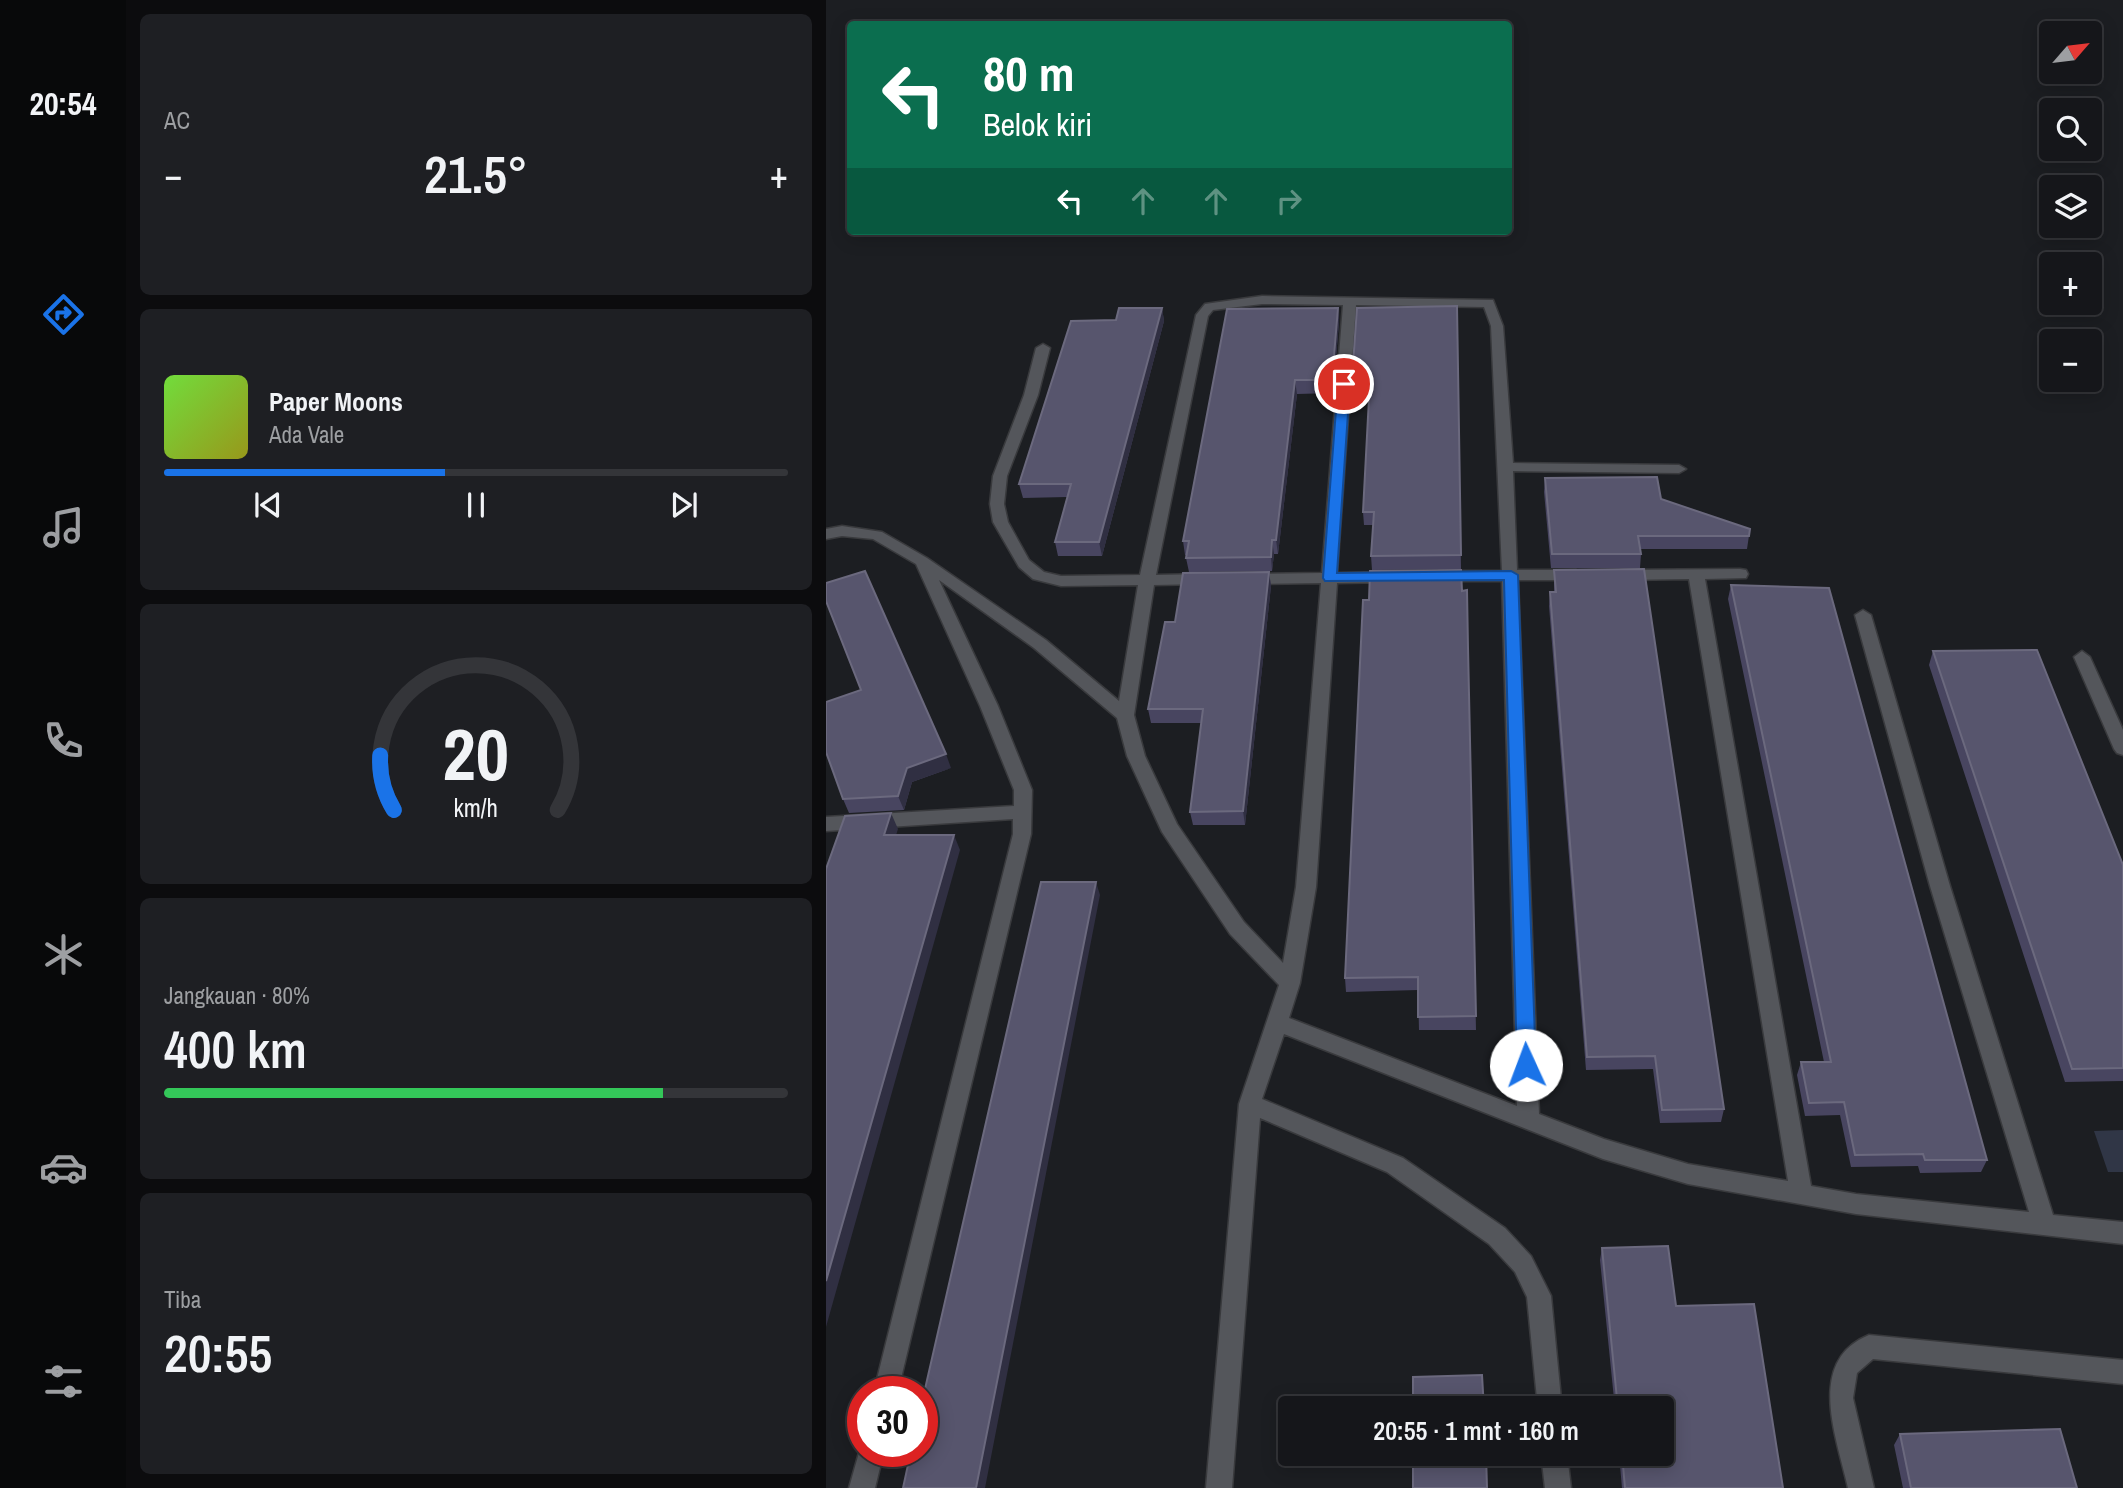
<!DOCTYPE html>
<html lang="id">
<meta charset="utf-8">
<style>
:root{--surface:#15161a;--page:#1e1f23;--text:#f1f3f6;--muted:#9d9fa2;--line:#343539;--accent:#1a73e8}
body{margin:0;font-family:"Archivo Narrow",sans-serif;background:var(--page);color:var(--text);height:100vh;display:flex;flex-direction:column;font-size:26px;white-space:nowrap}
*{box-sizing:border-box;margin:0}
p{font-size:23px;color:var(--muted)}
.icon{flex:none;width:38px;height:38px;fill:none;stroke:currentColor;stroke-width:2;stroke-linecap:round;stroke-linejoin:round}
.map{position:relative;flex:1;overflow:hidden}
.details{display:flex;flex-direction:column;gap:14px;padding:14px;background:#0c0c0e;width:700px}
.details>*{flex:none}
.top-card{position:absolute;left:21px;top:21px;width:665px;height:214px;border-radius:7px;box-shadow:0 4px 18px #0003,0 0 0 2px var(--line);background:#0b6e4f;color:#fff;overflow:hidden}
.needle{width:46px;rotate:62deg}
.controls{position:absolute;left:1213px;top:21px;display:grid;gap:14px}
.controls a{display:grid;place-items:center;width:63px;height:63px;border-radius:7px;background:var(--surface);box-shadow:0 4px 18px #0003,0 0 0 2px var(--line);font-size:35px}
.speed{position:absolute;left:21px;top:1376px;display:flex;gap:14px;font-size:35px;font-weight:700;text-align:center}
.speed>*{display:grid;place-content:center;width:91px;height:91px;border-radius:50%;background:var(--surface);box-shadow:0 4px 18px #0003,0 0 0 2px var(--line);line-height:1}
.speed .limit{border:10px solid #d22;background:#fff;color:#111}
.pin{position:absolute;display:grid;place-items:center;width:60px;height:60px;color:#fff;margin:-30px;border:4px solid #fff;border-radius:50%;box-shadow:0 2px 7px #0007}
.me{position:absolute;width:77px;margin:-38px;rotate:358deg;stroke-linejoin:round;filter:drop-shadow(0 0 5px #0008)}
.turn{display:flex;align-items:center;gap:24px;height:147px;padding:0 21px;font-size:32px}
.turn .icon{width:91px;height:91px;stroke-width:2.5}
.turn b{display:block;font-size:49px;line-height:60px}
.lanes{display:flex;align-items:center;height:66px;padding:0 21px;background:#0003;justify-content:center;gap:35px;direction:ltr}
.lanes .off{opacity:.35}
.big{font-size:52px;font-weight:600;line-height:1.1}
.details .widget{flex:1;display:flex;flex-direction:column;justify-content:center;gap:10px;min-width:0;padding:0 24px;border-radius:10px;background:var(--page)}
.details .dial{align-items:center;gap:0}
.dial svg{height:182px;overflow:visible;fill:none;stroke:var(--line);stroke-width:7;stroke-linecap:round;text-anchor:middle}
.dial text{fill:var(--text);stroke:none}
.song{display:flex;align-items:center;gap:21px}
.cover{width:84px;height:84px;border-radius:10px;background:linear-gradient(135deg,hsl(100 70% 55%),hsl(60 70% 35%))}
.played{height:7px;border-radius:4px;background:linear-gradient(90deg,var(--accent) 45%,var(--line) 45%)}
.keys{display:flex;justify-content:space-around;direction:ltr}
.heat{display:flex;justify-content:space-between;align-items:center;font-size:38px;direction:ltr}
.charge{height:10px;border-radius:5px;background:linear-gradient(90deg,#34c759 80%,var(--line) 0)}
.trip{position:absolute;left:452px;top:1396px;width:396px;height:70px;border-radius:7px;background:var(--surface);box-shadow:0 4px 18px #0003,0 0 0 2px var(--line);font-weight:600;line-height:70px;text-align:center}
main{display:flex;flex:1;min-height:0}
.tabs{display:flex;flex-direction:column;width:126px;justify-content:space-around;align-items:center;background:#08090a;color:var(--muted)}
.tabs .icon{width:49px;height:49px}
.tabs .on{color:var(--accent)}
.tabs b{font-size:32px;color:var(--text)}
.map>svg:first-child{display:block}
.green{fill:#303646}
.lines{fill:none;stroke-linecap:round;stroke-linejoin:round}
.street-casing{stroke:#393a3d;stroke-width:3}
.street{fill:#54565b;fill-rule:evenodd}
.wall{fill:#484560}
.shaded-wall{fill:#302f42}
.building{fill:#57556d;stroke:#6b697e;stroke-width:2}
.route{fill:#1a73e8;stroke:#114b97;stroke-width:2}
</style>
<main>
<nav class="tabs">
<b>20:54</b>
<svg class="icon on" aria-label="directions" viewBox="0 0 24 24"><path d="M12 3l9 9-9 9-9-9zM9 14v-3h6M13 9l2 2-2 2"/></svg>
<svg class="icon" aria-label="music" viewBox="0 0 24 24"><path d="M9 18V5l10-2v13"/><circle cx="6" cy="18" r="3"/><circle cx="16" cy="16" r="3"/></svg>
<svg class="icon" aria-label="phone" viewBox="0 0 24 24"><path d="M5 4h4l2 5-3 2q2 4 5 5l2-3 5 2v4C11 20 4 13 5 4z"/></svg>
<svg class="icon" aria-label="climate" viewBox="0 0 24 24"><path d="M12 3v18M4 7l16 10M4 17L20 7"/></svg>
<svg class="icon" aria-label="car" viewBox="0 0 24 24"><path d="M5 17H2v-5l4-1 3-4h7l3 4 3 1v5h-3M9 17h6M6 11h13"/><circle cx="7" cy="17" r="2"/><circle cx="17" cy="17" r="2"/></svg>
<svg class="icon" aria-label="filters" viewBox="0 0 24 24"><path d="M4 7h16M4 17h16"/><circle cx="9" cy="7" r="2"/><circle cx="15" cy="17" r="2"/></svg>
</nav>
<section class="details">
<div class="widget"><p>AC</p>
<div class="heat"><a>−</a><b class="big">21.5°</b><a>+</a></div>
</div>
<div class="widget">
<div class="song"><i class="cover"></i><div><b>Paper Moons</b><p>Ada Vale</p></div></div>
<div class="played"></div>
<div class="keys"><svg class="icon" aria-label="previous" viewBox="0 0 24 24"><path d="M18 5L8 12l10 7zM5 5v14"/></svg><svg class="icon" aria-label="pause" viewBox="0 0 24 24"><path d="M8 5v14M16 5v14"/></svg><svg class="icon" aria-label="next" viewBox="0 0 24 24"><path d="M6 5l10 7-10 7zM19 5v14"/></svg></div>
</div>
<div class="widget dial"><svg viewBox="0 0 100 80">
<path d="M14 69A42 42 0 1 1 86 69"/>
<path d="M14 69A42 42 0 0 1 8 45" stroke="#1a73e8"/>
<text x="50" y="56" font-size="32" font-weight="700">20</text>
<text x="50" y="72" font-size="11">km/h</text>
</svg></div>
<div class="widget"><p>Jangkauan · 80%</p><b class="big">400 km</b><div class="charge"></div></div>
<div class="widget"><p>Tiba</p><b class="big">20:55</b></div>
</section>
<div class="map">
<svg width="1297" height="1488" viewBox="0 0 1297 1488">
<rect width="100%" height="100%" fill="#1c1e22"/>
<path class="green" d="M 1297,1130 L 1297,1172 L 1282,1172 L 1268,1131 Z"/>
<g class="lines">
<g class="street-casing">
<path id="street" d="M 436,296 L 667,300 L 677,326 L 687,463 L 853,465 L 860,469 L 853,473 L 687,471 L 691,570 L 750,570 L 758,575 L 750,580 L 692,580 L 713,1114 L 778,1139 L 862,1164 L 962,1181 L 863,579 L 795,580 L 787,575 L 795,570 L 914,569 L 920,570 L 922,574 L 920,578 L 879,579 L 985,1186 L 1030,1194 L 1203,1212 L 1104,886 L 1029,615 L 1037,610 L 1045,615 L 1124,886 L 1227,1215 L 1297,1222 L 1297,1244 L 1030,1214 L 862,1184 L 777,1159 L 458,1034 L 436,1099 L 577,1158 L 679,1228 L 705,1256 L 725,1296 L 736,1409 L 712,1409 L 701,1297 L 689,1272 L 663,1244 L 561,1172 L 434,1118 L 406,1488 L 380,1488 L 413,1104 L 453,985 L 404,934 L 336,832 L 301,756 L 291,718 L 208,648 L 113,580 L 172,706 L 206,790 L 205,834 L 72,1391 L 48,1391 L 187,834 L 187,819 L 0,831 L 0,817 L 188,806 L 188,790 L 154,706 L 90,564 L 47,539 L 16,536 L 0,539 L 0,529 L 16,526 L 56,532 L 101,558 L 220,640 L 293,701 L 312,585 L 235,586 L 207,579 L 193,567 L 167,522 L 164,504 L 167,476 L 198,395 L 210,348 L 217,344 L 224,348 L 212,395 L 181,476 L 178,504 L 182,522 L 203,560 L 218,572 L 235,576 L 314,575 L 370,315 L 379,304 ZM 436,304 L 517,305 L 496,573 L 421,574 L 413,579 L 421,584 L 495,583 L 470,887 L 457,963 L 418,922 L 351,824 L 319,756 L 308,715 L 328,585 L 379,584 L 387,579 L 379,574 L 330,575 L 382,316 L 387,310 ZM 530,305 L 658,307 L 665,326 L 676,571 L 613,571 L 605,576 L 613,581 L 676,581 L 691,1106 L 463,1018 L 474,983 L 490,887 L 511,583 L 568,582 L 576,577 L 568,572 L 511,573 Z
M 1256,651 L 1264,657 L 1297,730 L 1297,755 L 1291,753 L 1288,749 L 1248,657 Z
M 1043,1335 L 1297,1360 L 1297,1384 L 1047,1359 L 1031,1373 L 1027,1398 L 1048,1488 L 1022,1488 C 1011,1438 979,1361 1043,1335 Z
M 36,1442 L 37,1451 L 58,1451 L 49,1488 L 23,1488 Z
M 715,1454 L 741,1454 L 745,1488 L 719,1488 Z"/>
</g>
<use href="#street" class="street"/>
</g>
<path class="wall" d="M 631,306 L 635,569 L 546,570 L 545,556 L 547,525 L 538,525 L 537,512 L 544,393 L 526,393 L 526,379 Z
M 336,308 L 338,321 L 276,556 L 232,556 L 229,542 L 241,497 L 197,498 L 193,484 L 290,320 Z
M 512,308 L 513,322 L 507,393 L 471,394 L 452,554 L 448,554 L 446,571 L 363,572 L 360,558 L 361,555 L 359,555 L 357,541 Z
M 719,478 L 835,499 L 924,529 L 921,549 L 814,549 L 815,554 L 814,568 L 725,568 L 718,492 Z
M 728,570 L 898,1109 L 895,1122 L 834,1123 L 827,1069 L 760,1070 L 723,606 L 724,592 L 728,592 Z
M 443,572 L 445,586 L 419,825 L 367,825 L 364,812 L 375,723 L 325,723 L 322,709 Z
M 905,585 L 1161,1160 L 1155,1172 L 1094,1173 L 1092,1166 L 1025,1167 L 1014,1115 L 979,1116 L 971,1075 L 975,1062 L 998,1062 L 902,599 Z
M 636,591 L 642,648 L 650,1030 L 593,1030 L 592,990 L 520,992 L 519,978 Z
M 1107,651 L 1297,865 L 1297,1081 L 1239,1082 L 1103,665 Z
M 125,768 L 86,782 L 78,810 L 23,813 L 17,799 Z
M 776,1248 L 850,1306 L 957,1488 L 796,1488 L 793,1454 L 835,1454 L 835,1409 L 789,1409 L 774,1260 Z
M 1074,1434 L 1251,1488 L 1077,1488 L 1068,1445 Z"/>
<path class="shaded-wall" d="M 336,308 L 338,321 L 276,556 L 273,542 Z
M 512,308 L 513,322 L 507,393 L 506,380 Z
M 469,380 L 471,394 L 452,554 L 450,540 Z
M 446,540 L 448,554 L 446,571 L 445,557 Z
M 443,572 L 445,586 L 419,825 L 417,811 Z
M 120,754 L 125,768 L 86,782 L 78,810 L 72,796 L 81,768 Z
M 65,813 L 72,829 L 65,851 L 58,835 Z
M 128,835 L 134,850 L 0,1327 L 0,1281 Z
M 270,882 L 274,895 L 159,1488 L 150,1488 Z"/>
<path class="building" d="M 631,306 L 635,555 L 545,556 L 548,512 L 537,512 L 544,379 L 526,379 L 531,308 Z
M 293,308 L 336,308 L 273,542 L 229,542 L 245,484 L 193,484 L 245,321 L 290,320 Z
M 512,308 L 506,380 L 469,380 L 450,540 L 446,540 L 445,557 L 360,558 L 363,541 L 357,541 L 401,309 Z
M 831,477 L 835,499 L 924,529 L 923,536 L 812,536 L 815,554 L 726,554 L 719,478 Z
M 818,569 L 898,1109 L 836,1110 L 829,1056 L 761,1057 L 724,592 L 730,592 L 728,570 Z
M 635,570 L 636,591 L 641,590 L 642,648 L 650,1016 L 592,1017 L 592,977 L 519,978 L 537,600 L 543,600 L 544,571 Z
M 39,571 L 120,754 L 81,768 L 72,796 L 17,799 L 0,752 L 0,702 L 35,690 L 0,601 L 0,583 Z
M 443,572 L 417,811 L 364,812 L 377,709 L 322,709 L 339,622 L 349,622 L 357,573 Z
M 905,585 L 1003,588 L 1161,1160 L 1099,1160 L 1097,1154 L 1029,1155 L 1018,1102 L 983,1103 L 975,1062 L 1005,1062 Z
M 1211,650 L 1297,865 L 1297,1068 L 1246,1069 L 1107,651 Z
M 65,813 L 58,835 L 128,835 L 0,1281 L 0,869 L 19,816 Z
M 215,882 L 270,882 L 150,1488 L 77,1488 L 85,1451 L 96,1451 L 96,1402 Z
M 842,1246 L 850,1306 L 928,1304 L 957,1488 L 799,1488 L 796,1454 L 835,1454 L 835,1409 L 792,1409 L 776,1248 Z
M 656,1375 L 658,1409 L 587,1409 L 587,1377 Z
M 1234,1429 L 1251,1488 L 1085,1488 L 1074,1434 Z
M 587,1454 L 660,1454 L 661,1488 L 587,1488 Z"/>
<path class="route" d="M 518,380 L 524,384 L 511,573 L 685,571 L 692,575 L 710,1065 L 707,1071 L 700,1074 L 693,1071 L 691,1065 L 678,580 L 499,581 L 497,578 L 512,384 Z"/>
</svg>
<div class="controls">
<a><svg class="needle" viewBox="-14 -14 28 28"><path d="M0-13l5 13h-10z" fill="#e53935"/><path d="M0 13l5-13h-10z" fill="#9d9fa2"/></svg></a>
<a><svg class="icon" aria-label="search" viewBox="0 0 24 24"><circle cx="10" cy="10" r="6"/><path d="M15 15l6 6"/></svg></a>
<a><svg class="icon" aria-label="layers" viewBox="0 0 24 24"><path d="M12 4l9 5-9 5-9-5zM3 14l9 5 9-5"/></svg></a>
<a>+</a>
<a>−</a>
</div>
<div class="speed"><div class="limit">30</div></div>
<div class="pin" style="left:518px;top:384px;background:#d93025"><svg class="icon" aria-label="arrive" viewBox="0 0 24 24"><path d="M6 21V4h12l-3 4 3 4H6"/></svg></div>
<svg class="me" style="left:700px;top:1065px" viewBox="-20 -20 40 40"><circle r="19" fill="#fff"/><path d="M0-13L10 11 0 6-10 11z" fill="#1a73e8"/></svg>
<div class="trip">20:55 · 1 mnt · 160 m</div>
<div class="top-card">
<div class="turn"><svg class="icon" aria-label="left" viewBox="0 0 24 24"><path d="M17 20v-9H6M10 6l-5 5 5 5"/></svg><div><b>80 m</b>Belok kiri</div></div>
<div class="lanes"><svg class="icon" aria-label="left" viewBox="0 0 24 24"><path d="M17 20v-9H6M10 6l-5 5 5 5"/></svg><svg class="icon off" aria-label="ahead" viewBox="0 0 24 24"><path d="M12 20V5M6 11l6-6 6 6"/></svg><svg class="icon off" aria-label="ahead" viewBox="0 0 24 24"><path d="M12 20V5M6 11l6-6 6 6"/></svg><svg class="icon off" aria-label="right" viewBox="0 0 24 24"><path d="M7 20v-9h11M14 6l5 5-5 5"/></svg></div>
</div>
</div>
</main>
